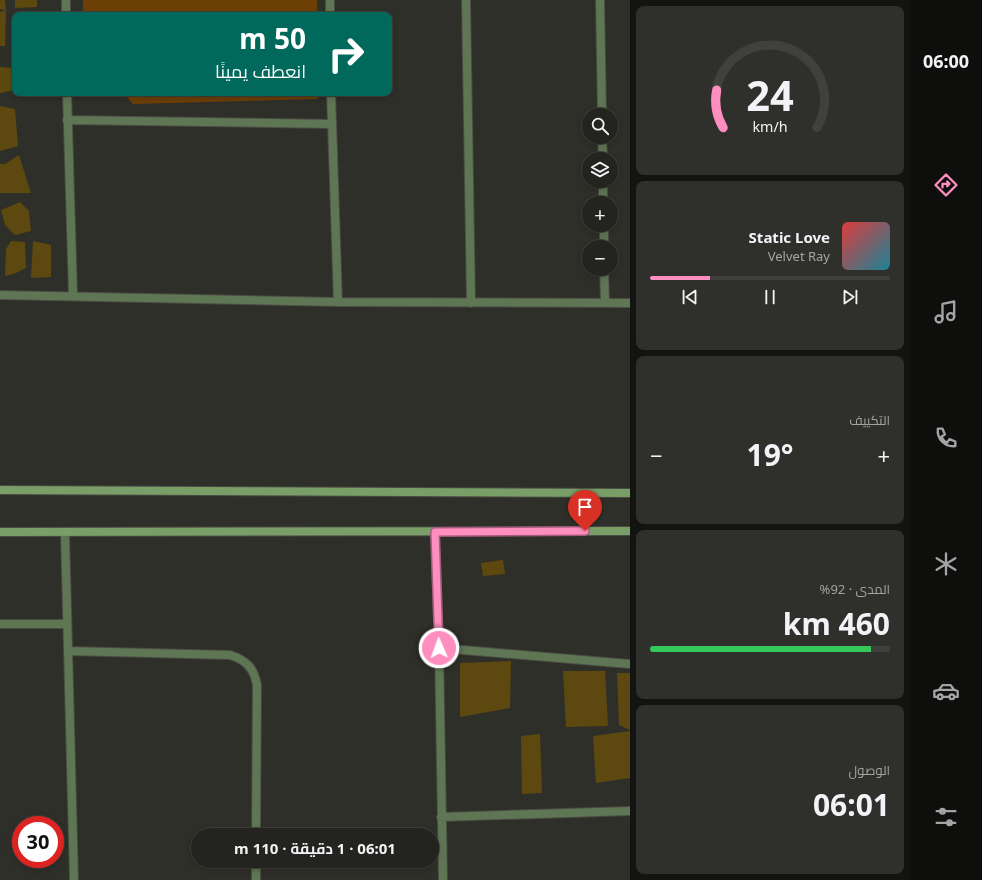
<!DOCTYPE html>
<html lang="ar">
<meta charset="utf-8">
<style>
:root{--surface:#23231f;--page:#2f2f2c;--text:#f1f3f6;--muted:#a3a4a4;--line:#40403d;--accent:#fe8ebe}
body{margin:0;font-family:"Noto Sans",Cairo,sans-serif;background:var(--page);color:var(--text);direction:rtl;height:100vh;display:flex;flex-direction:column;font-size:15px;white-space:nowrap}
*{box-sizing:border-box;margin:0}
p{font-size:13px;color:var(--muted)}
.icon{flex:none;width:22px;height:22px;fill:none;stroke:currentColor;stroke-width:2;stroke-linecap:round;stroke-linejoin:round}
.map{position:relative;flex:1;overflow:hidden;direction:ltr}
.details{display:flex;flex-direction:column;gap:6px;padding:6px;background:#131311;width:280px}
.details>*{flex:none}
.banner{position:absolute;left:12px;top:12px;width:380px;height:84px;border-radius:8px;box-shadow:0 2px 6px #0003,0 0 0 1px var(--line);direction:rtl;background:#00695c;color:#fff;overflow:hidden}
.tools{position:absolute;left:582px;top:108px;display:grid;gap:8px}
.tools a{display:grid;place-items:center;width:36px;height:36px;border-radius:50%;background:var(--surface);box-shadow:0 2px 6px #0003,0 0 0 1px var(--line);font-size:20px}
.speed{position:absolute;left:12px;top:816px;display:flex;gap:8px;font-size:20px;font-weight:700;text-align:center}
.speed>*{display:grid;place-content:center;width:52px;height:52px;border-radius:50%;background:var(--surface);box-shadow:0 2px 6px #0003,0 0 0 1px var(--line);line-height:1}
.speed .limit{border:6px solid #d22;background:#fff;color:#111}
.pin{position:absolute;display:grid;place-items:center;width:34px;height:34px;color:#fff;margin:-41px -17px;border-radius:50% 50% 50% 0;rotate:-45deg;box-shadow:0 0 4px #0007}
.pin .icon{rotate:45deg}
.me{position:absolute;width:44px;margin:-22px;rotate:358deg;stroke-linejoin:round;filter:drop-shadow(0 0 3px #0008)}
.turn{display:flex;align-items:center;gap:14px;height:84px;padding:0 20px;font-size:18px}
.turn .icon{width:52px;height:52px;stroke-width:2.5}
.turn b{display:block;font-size:28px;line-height:34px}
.big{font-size:30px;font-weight:700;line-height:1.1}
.details .widget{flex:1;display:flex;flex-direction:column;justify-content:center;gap:6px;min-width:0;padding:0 14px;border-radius:8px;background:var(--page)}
.details .dial{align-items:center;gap:0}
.dial svg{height:104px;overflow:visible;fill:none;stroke:var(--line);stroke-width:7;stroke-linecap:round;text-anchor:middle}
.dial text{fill:var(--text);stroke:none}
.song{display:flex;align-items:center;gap:12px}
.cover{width:48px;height:48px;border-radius:6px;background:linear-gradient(135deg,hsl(0 70% 55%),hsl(190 70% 35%))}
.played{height:4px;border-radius:2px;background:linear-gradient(90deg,var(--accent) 25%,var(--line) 25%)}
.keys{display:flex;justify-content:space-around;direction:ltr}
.heat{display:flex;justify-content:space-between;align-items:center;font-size:22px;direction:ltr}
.charge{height:6px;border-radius:3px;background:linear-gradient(90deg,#34c759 92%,var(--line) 0)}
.trip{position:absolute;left:191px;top:828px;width:248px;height:40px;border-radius:20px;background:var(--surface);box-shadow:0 2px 6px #0003,0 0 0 1px var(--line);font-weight:700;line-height:40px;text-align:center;direction:rtl}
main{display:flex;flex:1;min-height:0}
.menu{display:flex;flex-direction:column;width:72px;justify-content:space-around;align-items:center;background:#0e0e0c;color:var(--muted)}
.menu .icon{width:28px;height:28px}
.menu .on{color:var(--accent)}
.menu b{font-size:18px;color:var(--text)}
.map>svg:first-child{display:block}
.green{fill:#6c3f05}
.building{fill:#5d490f}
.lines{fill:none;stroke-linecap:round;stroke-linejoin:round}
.street-casing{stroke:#4b4b45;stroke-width:10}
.secondary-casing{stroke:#4b4b45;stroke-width:10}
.street{stroke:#5f7654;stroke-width:8}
.secondary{stroke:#7a9e67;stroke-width:8}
.route-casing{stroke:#a55c7c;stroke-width:10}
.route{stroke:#fe8ebe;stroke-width:7}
</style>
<main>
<nav class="menu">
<b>06:00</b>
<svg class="icon on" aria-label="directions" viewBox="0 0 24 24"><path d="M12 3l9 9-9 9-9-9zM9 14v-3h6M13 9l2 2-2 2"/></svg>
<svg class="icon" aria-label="music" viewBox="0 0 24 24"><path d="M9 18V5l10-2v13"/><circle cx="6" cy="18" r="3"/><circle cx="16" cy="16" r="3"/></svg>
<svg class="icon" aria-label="phone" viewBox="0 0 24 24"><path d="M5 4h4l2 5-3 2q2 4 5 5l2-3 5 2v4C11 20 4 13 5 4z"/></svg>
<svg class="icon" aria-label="climate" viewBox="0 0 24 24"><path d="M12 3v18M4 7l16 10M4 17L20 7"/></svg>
<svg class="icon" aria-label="car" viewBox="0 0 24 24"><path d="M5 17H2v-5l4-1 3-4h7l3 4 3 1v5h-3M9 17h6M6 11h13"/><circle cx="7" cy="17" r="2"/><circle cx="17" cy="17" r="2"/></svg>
<svg class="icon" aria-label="filters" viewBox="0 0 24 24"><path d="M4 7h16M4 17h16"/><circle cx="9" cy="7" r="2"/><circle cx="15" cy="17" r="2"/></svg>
</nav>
<section class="details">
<div class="widget dial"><svg viewBox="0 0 100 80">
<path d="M14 69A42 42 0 1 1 86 69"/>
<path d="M14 69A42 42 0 0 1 9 40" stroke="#fe8ebe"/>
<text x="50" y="56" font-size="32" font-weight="700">24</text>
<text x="50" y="72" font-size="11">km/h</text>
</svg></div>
<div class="widget">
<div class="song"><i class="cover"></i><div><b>Static Love</b><p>Velvet Ray</p></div></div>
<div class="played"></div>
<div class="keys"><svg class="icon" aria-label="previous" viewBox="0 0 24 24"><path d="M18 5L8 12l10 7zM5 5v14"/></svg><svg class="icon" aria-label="pause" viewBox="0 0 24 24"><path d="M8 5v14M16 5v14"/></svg><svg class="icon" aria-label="next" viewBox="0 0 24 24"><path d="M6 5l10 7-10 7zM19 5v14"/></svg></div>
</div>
<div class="widget"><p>التكييف</p>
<div class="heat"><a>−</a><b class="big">19°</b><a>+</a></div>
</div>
<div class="widget"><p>المدى · 92%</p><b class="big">460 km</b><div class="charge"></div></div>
<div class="widget"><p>الوصول</p><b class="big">06:01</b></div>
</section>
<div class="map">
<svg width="630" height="880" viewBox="0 0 630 880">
<rect width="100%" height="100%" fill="#2f2f29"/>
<path class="green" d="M 83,0 L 317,0 L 317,15 L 83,15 Z
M 123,93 L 318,93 L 318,99 L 133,104 Z"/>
<path class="building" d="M 0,0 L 5,0 L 6,10 L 5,46 L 0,46 L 0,12 L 6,10 L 0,9 Z
M 15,0 L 37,0 L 37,7 L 15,8 Z
M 0,67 L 15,68 L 15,90 L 0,93 Z
M 0,106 L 15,109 L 18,146 L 0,151 Z
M 19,155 L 31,193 L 0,193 L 0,164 L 5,164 Z
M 20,202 L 29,211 L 31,231 L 15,235 L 5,225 L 1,210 Z
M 11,241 L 25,242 L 26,268 L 16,273 L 5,276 L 6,249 Z
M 33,241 L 51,245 L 51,277 L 31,278 Z
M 503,560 L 505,574 L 483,576 L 481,563 Z
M 511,661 L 510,708 L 460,717 L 460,663 Z
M 563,671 L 605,671 L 608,726 L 566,727 Z
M 617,673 L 630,673 L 630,730 L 619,725 Z
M 630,731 L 630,778 L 596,783 L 593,736 Z
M 540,734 L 542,793 L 522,794 L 521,736 Z"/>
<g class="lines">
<g class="street-casing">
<path id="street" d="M 66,0 L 66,15
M 330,0 L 330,15
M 466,0 L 471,303
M 600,0 L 602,115
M 67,93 L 73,295
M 331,93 L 338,302
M 67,120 L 331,124
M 602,137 L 603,159
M 603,181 L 603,203
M 604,225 L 604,247
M 604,269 L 605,302
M 0,295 L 338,302 L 630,303
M 435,532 L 439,648
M 65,533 L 74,880
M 0,624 L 67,624
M 68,651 L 230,655 C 246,660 254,668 257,685 L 256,835
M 441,817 L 630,811
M 256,880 L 256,861
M 443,880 L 439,648 L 630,664"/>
</g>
<g class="secondary-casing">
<path id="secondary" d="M 0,490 L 630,493
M 0,532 L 630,531"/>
</g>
<use href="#street" class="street"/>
<use href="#secondary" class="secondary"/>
</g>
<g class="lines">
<g class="route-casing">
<path id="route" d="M 439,648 L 435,532 L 585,531"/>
</g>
<use href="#route" class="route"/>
</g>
</svg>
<div class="tools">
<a><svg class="icon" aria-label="search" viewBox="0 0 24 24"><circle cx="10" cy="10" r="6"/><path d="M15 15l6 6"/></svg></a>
<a><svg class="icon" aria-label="layers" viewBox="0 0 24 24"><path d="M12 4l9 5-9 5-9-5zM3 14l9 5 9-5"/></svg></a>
<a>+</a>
<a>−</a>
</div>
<div class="speed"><div class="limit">30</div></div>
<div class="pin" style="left:585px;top:531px;background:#d93025"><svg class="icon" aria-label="arrive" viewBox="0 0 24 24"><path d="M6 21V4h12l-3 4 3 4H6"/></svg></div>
<svg class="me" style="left:439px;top:648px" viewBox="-20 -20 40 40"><circle r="17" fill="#fe8ebe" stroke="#fff" stroke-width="3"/><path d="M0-11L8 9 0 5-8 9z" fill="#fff"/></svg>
<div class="trip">06:01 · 1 دقيقة · 110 m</div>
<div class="banner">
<div class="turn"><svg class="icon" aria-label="right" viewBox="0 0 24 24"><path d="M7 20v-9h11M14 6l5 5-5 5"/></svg><div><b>50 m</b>انعطف يمينًا</div></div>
</div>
</div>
</main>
